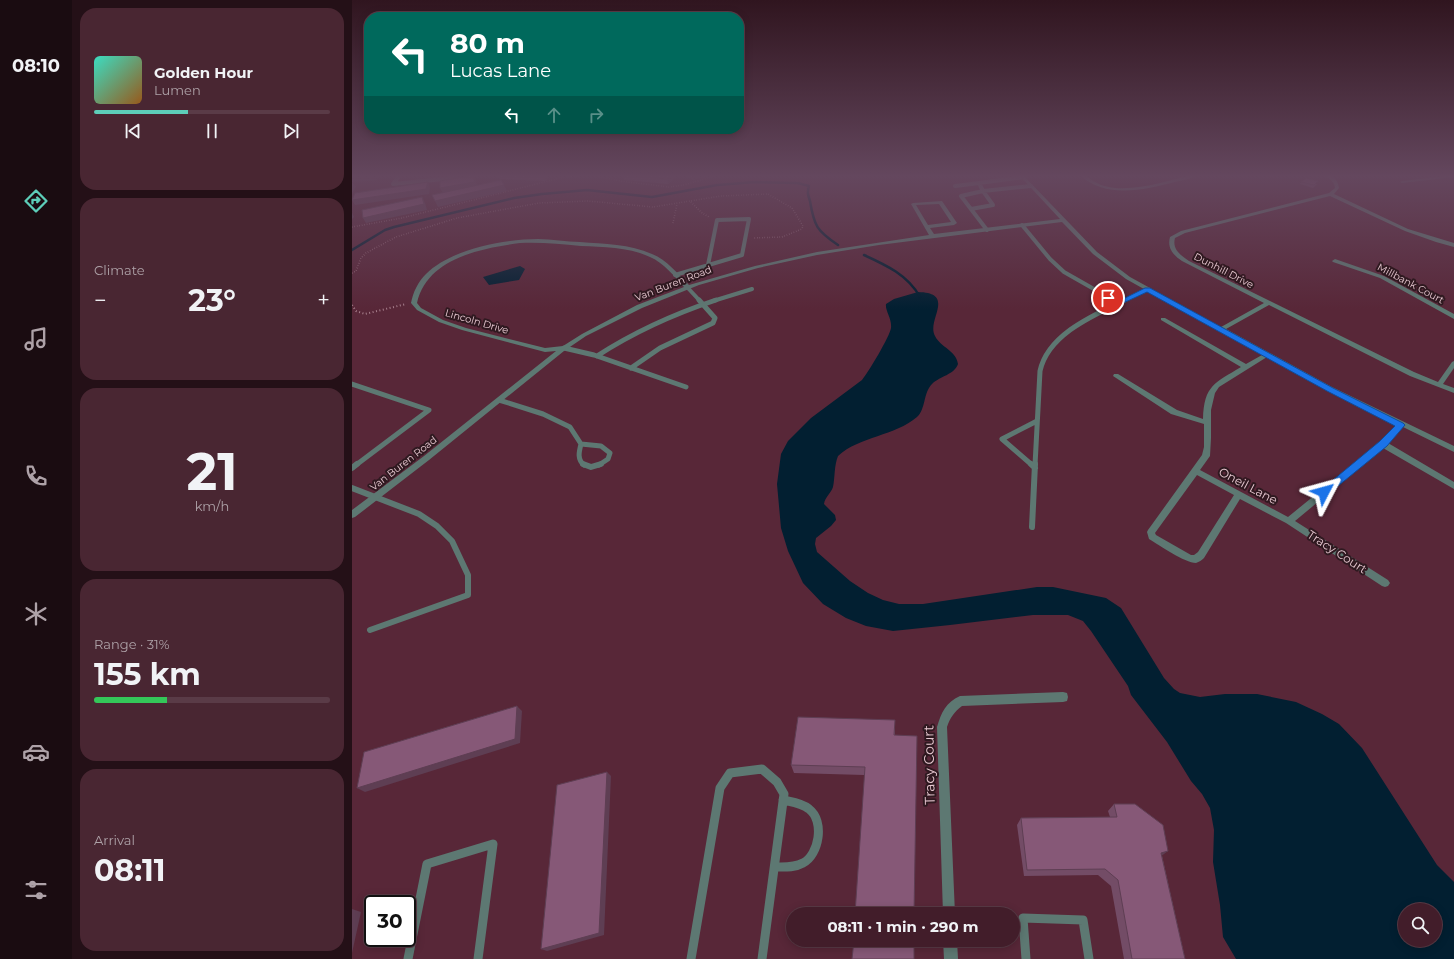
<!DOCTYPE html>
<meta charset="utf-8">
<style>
:root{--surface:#421d2a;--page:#492632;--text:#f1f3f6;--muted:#aea2a8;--line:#5a3b47;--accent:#5dceb9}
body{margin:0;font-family:Montserrat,sans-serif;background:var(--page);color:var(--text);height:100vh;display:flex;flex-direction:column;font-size:15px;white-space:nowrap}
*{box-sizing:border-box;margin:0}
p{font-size:13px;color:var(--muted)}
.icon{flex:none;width:22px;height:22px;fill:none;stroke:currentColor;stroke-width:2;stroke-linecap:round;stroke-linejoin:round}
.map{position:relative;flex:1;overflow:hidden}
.drawer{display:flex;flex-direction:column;gap:8px;padding:8px;background:#241017;width:280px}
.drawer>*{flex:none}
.guide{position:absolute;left:12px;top:12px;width:380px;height:122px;border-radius:16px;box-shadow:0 2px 10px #0003,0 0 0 1px var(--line);background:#00695c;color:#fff;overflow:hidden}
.buttons{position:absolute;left:1046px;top:903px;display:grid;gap:8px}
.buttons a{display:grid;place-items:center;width:44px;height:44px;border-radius:50%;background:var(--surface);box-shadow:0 2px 10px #0003,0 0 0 1px var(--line);font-size:20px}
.speed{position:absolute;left:12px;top:895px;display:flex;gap:8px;font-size:20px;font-weight:700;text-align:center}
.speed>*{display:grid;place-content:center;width:52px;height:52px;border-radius:50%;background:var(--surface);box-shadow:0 2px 10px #0003,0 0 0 1px var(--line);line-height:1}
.speed .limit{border:2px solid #111;border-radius:6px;background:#fff;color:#111}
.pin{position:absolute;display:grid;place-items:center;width:34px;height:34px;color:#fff;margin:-17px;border:2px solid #fff;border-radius:50%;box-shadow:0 1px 4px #0007}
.me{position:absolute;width:44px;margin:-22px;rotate:51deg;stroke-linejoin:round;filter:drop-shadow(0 0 3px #0008)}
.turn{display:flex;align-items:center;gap:14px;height:84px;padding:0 20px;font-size:18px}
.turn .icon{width:52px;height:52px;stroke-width:2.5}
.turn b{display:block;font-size:28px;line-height:34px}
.lanes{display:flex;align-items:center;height:38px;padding:0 20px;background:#0003;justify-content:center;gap:20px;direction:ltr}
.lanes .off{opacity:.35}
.big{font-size:30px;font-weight:700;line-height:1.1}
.drawer .widget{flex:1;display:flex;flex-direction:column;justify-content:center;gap:6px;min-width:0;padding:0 14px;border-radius:16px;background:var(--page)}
.drawer .dial{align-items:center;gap:0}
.dial b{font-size:52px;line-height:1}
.song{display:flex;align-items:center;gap:12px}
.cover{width:48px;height:48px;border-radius:6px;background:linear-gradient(135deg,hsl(170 70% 55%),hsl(30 70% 35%))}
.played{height:4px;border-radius:2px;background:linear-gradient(90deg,var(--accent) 40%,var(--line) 40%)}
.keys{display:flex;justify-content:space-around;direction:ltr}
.heat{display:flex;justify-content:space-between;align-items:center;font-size:22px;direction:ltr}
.charge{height:6px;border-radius:3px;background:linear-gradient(90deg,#34c759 31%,var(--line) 0)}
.trip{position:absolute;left:434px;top:907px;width:234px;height:40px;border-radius:20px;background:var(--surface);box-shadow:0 2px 10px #0003,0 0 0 1px var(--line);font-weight:700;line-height:40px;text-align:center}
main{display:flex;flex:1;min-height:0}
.dock{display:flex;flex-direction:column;width:72px;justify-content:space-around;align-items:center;background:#1a0c11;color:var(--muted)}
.dock .icon{width:28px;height:28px}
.dock .selected{color:var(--accent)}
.dock b{font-size:18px;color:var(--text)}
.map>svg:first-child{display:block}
.water{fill:#021f31;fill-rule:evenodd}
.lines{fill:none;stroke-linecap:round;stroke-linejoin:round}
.stream{stroke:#021f31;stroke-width:2.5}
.path-far1{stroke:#a67e8b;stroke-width:1.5;stroke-dasharray:0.5 2;stroke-linecap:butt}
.path{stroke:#a67e8b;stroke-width:2;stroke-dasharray:1 2.5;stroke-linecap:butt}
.lane-far3{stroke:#5d7872;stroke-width:4}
.lane-far2{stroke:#5d7872;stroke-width:5}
.lane-far1{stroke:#5d7872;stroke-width:6}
.lane{stroke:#5d7872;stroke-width:9}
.street{fill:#5d7872;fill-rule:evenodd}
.wall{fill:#734c66}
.shaded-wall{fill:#5e3e53}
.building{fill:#865877;stroke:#5e3e53}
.route{fill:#1a73e8;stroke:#114b97}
.labels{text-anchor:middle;stroke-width:4;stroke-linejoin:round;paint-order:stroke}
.far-street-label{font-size:10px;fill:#e8c9d2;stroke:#2f1920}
.street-label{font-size:12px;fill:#e8c9d2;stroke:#2f1920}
.near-street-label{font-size:14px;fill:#e8c9d2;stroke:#2f1920}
</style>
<main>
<nav class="dock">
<b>08:10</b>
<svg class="icon selected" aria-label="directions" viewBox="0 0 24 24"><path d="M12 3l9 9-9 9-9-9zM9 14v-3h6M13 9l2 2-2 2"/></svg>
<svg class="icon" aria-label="music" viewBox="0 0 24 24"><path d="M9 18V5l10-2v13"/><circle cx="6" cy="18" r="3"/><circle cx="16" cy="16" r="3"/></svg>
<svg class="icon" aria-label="phone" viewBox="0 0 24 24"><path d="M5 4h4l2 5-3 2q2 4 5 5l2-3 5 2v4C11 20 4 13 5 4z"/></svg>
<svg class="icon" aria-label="climate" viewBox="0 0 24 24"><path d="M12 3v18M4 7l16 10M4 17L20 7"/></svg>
<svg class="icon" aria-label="car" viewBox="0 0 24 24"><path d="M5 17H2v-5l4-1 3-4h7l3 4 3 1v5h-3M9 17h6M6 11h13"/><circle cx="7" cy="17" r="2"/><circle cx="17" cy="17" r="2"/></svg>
<svg class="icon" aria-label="filters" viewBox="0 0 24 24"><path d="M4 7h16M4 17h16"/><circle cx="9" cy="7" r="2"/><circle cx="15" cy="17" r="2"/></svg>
</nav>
<section class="drawer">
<div class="widget">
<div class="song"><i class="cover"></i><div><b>Golden Hour</b><p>Lumen</p></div></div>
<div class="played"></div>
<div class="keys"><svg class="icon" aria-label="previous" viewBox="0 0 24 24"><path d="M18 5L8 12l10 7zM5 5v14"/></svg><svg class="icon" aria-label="pause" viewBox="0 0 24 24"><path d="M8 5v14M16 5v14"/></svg><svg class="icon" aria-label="next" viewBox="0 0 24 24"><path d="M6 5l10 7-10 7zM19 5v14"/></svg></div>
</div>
<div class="widget"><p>Climate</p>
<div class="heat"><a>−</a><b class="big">23°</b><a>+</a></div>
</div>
<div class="widget dial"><b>21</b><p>km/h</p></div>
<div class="widget"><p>Range · 31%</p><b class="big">155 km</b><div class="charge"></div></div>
<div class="widget"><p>Arrival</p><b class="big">08:11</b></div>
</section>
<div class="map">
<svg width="1102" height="959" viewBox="0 0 1102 959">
<rect width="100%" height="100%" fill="#582738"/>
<path class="water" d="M 168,266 L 173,269 L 167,280 L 137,285 L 131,277 Z
M 566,292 C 605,293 574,320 583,336 C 589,348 604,350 606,364 C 602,375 588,376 580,384 C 571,393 574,409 565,417 C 543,436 508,436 486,456 C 482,466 483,477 481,487 C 479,493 473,497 472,504 L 483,515 L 484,520 L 479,526 L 464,538 L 463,544 L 465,552 L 498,581 L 516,593 L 531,600 L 547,604 L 571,604 L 685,587 L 701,587 L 754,598 L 769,608 L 812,678 L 822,689 L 828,693 L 848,697 L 873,694 L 905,694 L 944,702 L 970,714 L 987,724 L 1010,748 L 1085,865 L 1102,882 L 1102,959 L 884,959 L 871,937 L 868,905 L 861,862 L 862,830 L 858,808 L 850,794 L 839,781 L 815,742 L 779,695 L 776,686 L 739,631 L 731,621 L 716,615 L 681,615 L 598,625 L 541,631 L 514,626 L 494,618 L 471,604 L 451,583 L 436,551 L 429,528 L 425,484 L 429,454 L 436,441 L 459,418 L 510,380 C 516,373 538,336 539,328 C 540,318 533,311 534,304 L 542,299 ZM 1053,910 L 1083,910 L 1083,940 L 1053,940 Z"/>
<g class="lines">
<path class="stream" d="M 0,250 L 33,230 L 42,227 L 162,198 L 190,194 L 235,190 L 300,197 L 365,185 L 402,182 L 446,183 L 457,186 C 455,192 456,195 458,201 C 462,226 465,231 486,245
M 512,255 C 534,265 556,275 568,297"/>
<path class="path-far1" d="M 240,175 L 268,181 L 317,187 L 332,185 L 366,175
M 339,202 L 350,213 L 357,217
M 321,223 L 325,204
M 0,227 L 50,218 L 208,178 L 229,175
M 0,273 L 4,271 L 9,258 L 14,253 L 44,237 L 105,218 L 187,203 L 236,201 L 301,207 L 369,196 L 416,194 L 440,208 L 451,226 L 450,229 L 430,237 L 401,238"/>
<path class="path" d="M 0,305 L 4,311 L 13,314 L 54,304"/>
<path class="lane-far3" d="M 48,175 L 41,184 L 101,178 L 102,175
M 603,186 L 627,183
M 631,191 L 679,186
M 619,209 L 641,205 L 631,191
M 670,225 L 698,259 L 712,272 L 763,301
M 635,230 L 609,196 L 631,191 L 627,183 L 671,177
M 323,275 L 390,255 L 397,219 L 365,220 L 356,265
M 335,287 L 348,301
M 361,301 L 400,289
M 771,301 L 796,289"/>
<path class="lane-far2" d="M 762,300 L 767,303
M 212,348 L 242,355 L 334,387
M 245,356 C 282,332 322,314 364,300
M 279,368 L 308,348 L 361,323 L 363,318 L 347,300
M 0,384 L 77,410 L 4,465
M 147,400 L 191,414 L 218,427 L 229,444
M 232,465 C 225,459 227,452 229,444 L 249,446 L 258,453 L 256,459 L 247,465
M 680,465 L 650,439 L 685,421
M 683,465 L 688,371 C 696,334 742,315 773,300"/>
<path class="lane-far1" d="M 231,464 L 239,467 L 249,464
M 679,464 L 683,468
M 0,468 L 5,464
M 0,488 L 67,514 L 85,526 L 100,541 L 116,575 L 116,595 L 18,630
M 680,527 L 683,464"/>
<path class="lane" d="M 423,867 C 432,867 442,868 451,863 C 467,855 473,821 457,809 C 450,803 440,802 431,800
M 56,959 L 75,864 L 141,844 L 126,959
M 339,959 L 368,788 L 378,773 L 410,769 L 425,782 L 432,794 L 410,959
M 674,959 L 671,918 L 731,920 L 737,959"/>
<path class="street" d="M 667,175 L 671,175 L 745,252 L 778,277 L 869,327 L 912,303 L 830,261 C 821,255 815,248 818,237 L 829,231 L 977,193 L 983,188 C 982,180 976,179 973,175 C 981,175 986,180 987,188 L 982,194 L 1056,229 L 1102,243 L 1102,247 L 1084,242 L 1053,231 L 978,196 L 833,233 L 823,238 C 820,249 828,255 837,261 L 1062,372 L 1086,382 L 1100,362 L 1102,361 L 1102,368 L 1091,384 L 1102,388 L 1102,393 L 1058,376 L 917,305 L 874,329 L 980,387 L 1102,446 L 1102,452 L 1051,427 L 1036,443 L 1102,482 L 1102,489 L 1031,448 L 943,521 L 1036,580 L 1038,583 L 1036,586 L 1033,587 L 1030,586 L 934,523 L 888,499 L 852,558 C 850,560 847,562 844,563 C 833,563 807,545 797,539 L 795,532 L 796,530 L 850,455 L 852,447 L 852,424 L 819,414 L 761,376 L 762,374 L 766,374 L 825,410 L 851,419 C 852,385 863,383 889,367 L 809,320 L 809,318 L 813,318 L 894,364 L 910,355 L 774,279 L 741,254 L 710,222 L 527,245 L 465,255 L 406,268 L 347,285 L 290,308 L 234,336 L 212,351 L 77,460 L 3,517 L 0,518 L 0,510 L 72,456 L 204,351 L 193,352 L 110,330 L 87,322 L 65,310 L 59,303 C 61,292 66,282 74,274 C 99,249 152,239 186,239 C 200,239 214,242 228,242 C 252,244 278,244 300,254 C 315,260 326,274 337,285 L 403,266 L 465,252 L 577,235 L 559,204 L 561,203 L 590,201 L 605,223 L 602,225 L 578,228 L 582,234 L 708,219 ZM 587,204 L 599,222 L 576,225 L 564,205 ZM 168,243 C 189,242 208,244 229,246 C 252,247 277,247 298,257 C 312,263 322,276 332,287 L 285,305 L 230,334 L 211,346 L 193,348 L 114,328 L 91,320 L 69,308 L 65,303 C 75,258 130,248 168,243 ZM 915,357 L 976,391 L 1045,425 L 1028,442 L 936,517 L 848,470 L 858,456 L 859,438 L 859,410 L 863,393 L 867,387 ZM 845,475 L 882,495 L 846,552 L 842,555 L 839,555 L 804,535 L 803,533 Z
M 728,175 L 732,175 C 736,177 739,180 743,182 C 769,197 813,181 840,175 L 846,175 C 840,179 830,180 823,182 C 792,190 753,199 728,175 Z
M 1102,175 L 1102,177 L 1050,183 L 1048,182 L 1050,181 Z
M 983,259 L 1032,276 L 1102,314 L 1102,319 L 1028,278 L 981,262 L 980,261 Z
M 711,692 L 715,693 L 716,697 L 715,701 L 711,702 L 610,706 C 602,712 598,718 595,727 L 603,914 L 591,914 L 585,727 C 589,713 594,702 608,696 Z
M 591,940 L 605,940 L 606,959 L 592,959 Z"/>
</g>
<path class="wall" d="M 145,175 L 199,175 L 193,181 L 148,179 Z
M 270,175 L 323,175 L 324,177 L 316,184 L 272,180 Z
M 334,175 L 357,175 L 341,180 Z
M 949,182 L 965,184 L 961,188 L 948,184 Z
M 543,720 L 543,735 L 512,775 L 442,773 L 439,765 Z
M 762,804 L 810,856 L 833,959 L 772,959 L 759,886 L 746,875 L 672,876 L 665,825 L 669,818 L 758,817 L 756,811 Z"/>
<path class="shaded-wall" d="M 22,175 L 29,175 L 25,180 L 0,182 L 4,187 L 0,193 L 0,177 Z
M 122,175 L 124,180 L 125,187 L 91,193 L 88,188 Z
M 192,175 L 199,175 L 193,181 L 191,176 Z
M 320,175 L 323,175 L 324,177 L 316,184 L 315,179 Z
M 340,175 L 357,175 L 341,180 Z
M 76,182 L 78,188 L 77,194 L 3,205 L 0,200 Z
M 152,185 L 155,191 L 86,207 L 83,201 Z
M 70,197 L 73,203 L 75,210 L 14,223 L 11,218 Z
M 0,213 L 2,217 L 0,219 Z
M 165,706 L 170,711 L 168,743 L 13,792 L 5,788 Z
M 255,772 L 259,776 L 252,935 L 195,951 L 189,949 Z
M 816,851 L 808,857 L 809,853 Z
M 0,909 L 9,912 L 0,953 Z"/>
<path class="building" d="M 0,175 L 22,175 L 0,177 Z
M 122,175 L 122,182 L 88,188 L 88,181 Z
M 158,175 L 192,175 L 191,176 Z
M 272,175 L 320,175 L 315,179 Z
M 954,178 L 966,181 L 962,185 L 949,182 Z
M 149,180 L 152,185 L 83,201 L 80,195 Z
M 76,182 L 74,189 L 0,200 L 3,193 Z
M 70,197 L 72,204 L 11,218 L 10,210 Z
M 165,706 L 163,739 L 5,788 L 12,752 Z
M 446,717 L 543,720 L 542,735 L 565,736 L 562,914 L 503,914 L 513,767 L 439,765 Z
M 255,772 L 247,933 L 189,949 L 205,785 Z
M 762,804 L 783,804 L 811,825 L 816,851 L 809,853 L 833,959 L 780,959 L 766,880 L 753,869 L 675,870 L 669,818 L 765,817 Z
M 502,940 L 562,940 L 562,959 L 500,959 Z"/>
<linearGradient id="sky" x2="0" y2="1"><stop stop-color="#30151f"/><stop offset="0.57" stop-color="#64475e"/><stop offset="1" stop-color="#64475e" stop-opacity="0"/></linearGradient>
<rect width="1102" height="309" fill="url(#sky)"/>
<path class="route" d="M 793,288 L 798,288 L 981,388 L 1051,423 L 1053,425 L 1035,446 L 975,495 L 969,495 L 967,492 L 969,490 L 1028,441 L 1043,426 L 975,391 L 795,292 L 767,305 L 753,298 L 756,296 L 767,301 Z"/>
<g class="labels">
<g class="far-street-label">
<text transform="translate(872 270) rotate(27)" y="4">Dunhill Drive</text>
<text transform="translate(321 283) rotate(-21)" y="4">Van Buren Road</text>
<text transform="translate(1059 283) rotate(28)" y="4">Millbank Court</text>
<text transform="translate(125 321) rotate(16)" y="4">Lincoln Drive</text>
<text transform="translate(51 463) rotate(-38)" y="4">Van Buren Road</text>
</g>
<g class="street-label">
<text transform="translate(896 486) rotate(28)" y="4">Oneil Lane</text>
<text transform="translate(985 552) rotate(33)" y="4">Tracy Court</text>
</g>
<g class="near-street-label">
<text transform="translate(577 765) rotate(-91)" y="5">Tracy Court</text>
</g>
</g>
</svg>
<div class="buttons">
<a><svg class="icon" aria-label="search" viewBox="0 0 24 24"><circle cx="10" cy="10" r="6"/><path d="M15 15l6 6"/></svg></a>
</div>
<div class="speed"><div class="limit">30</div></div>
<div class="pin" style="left:756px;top:298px;background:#d93025"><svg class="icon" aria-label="arrive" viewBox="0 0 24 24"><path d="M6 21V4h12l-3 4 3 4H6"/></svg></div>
<svg class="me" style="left:972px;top:492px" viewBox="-20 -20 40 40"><path d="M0-17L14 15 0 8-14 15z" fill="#1a73e8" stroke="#fff" stroke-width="4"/></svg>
<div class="trip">08:11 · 1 min · 290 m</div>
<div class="guide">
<div class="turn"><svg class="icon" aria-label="left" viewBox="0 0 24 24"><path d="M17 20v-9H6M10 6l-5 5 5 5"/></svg><div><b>80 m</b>Lucas Lane</div></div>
<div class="lanes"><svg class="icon" aria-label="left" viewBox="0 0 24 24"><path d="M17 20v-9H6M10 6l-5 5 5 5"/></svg><svg class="icon off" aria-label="ahead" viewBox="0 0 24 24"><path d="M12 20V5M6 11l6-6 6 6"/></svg><svg class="icon off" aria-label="right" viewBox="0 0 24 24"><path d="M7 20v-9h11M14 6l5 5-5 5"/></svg></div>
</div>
</div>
</main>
